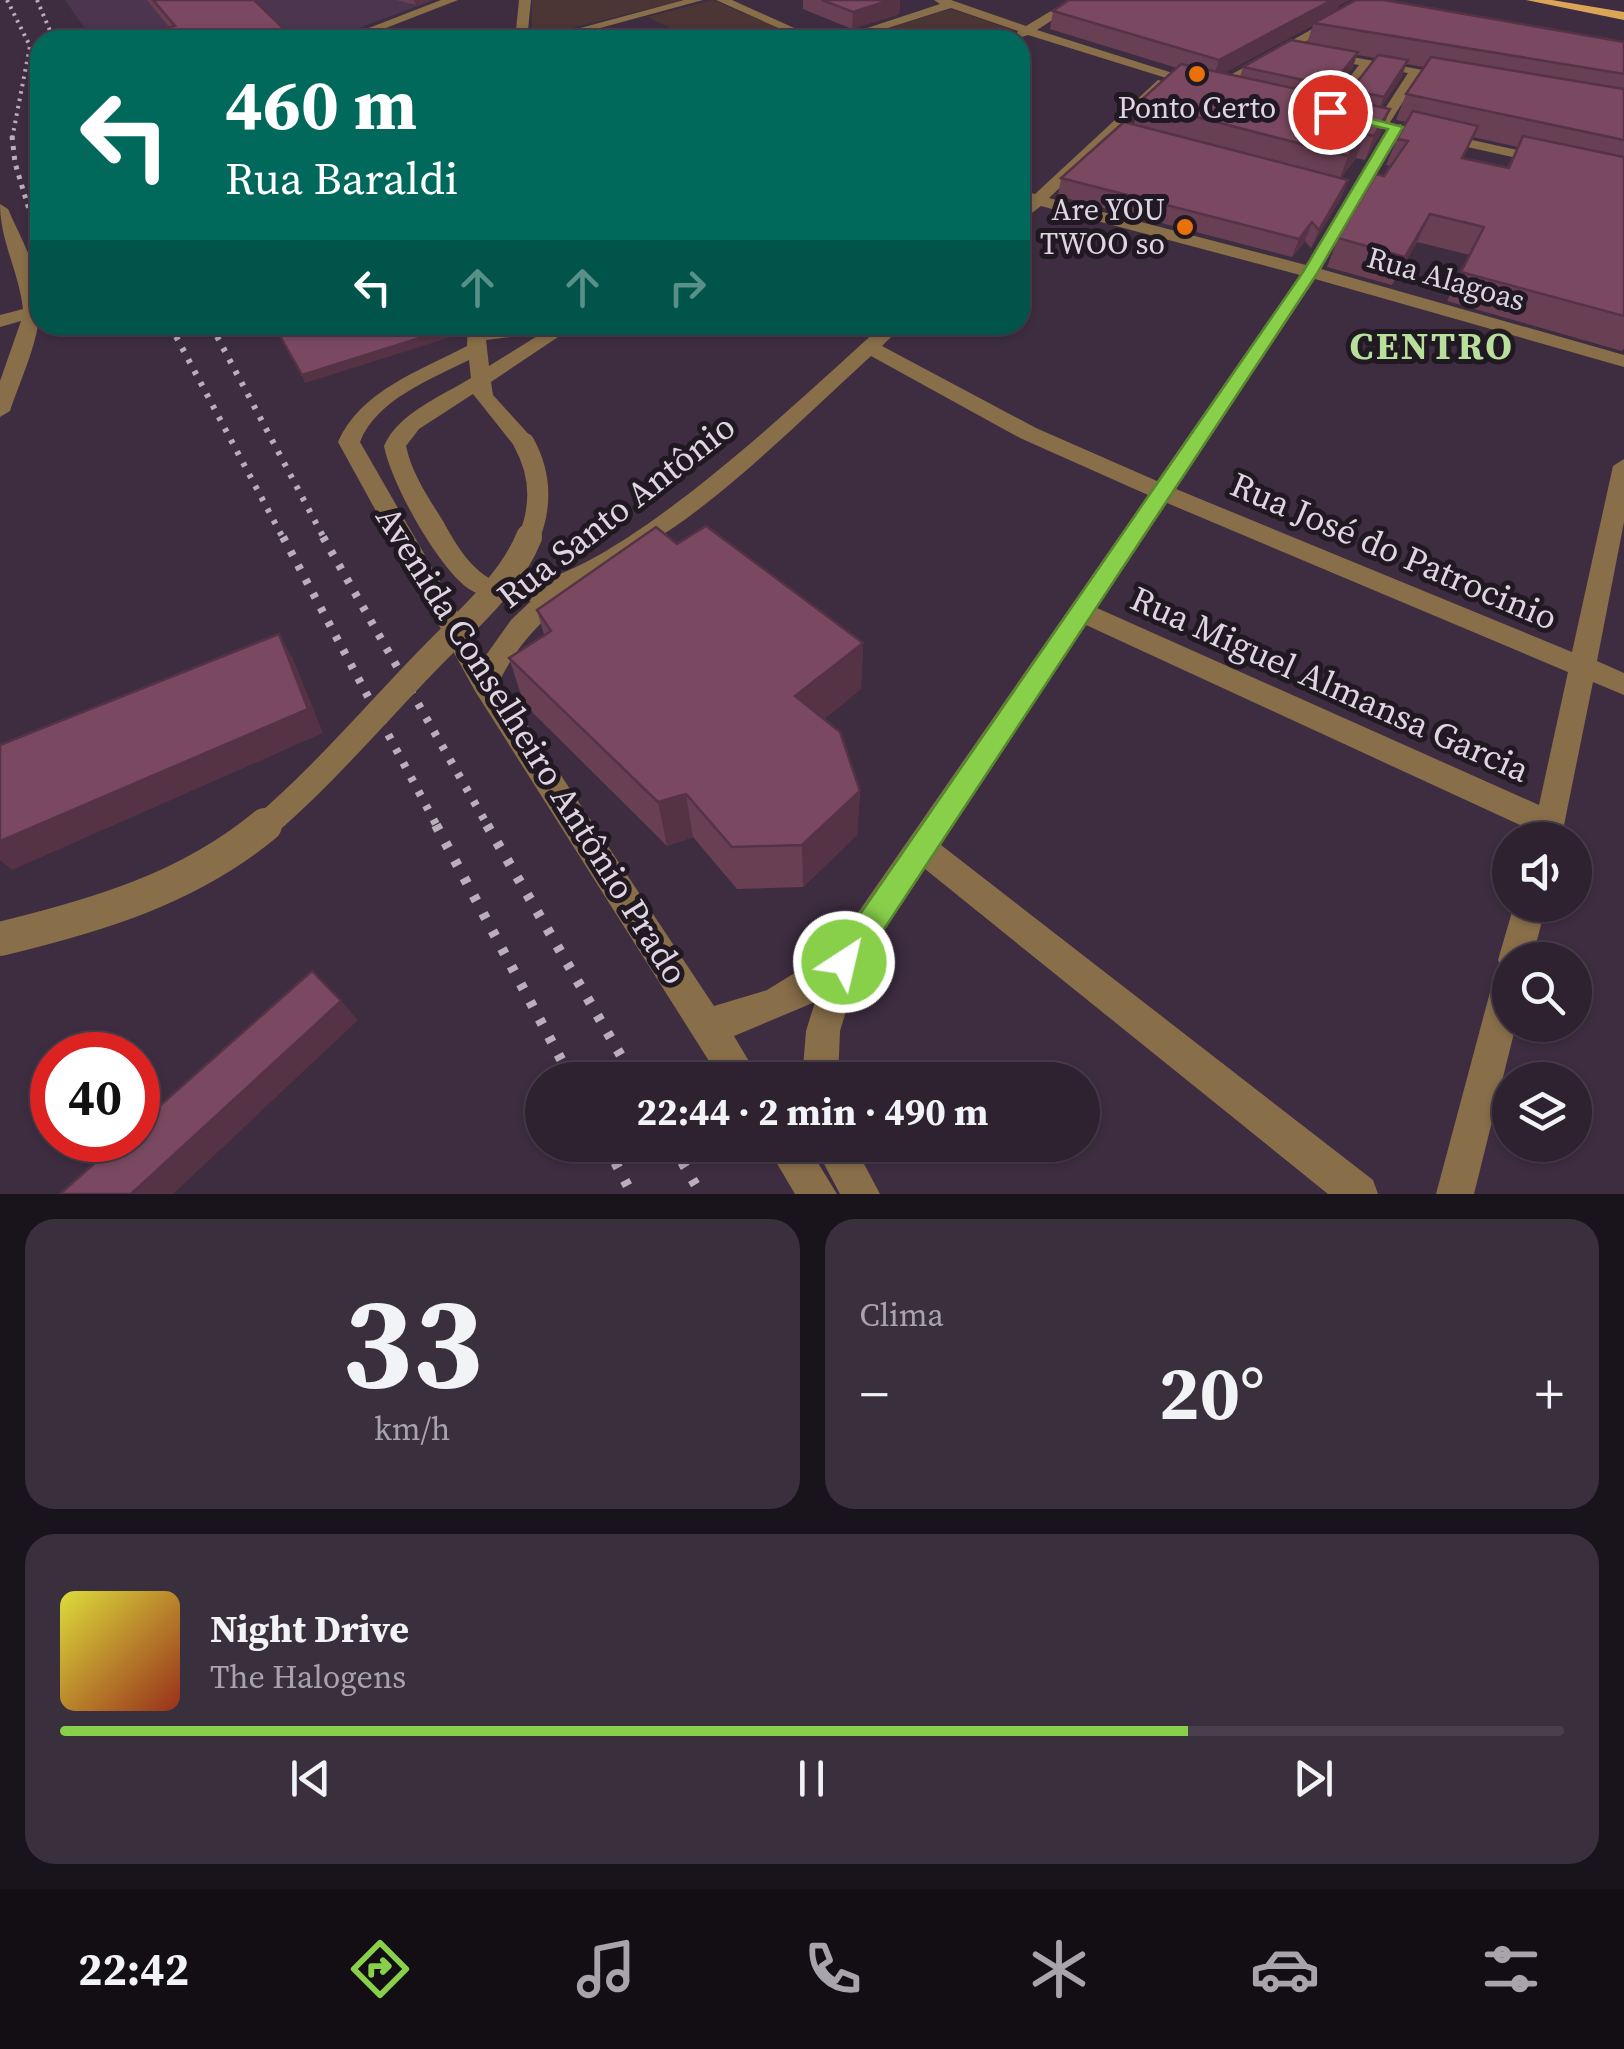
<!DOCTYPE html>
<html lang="pt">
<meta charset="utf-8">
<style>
:root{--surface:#2e2231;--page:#3a2f3d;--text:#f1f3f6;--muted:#a7a4ab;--line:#493f4d;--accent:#88cf4a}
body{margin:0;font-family:"Source Serif 4",serif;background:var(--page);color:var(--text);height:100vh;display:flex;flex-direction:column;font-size:38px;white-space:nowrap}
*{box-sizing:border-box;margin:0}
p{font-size:32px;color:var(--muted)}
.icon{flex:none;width:55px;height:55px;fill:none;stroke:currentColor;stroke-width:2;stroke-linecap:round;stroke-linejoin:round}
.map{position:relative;height:1194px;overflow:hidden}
.drawer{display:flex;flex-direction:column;gap:25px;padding:25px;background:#19131b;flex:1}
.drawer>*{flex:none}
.top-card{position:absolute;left:30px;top:30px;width:1000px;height:305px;border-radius:30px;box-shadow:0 2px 8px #0004,0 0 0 2px var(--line);background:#00695c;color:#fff;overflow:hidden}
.tools{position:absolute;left:1492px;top:822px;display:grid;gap:20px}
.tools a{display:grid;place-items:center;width:100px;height:100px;border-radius:50%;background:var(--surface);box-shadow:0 2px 8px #0004,0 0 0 2px var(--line);font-size:50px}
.speed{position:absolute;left:30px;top:1032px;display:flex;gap:20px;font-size:50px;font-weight:700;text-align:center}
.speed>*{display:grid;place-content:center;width:130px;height:130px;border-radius:50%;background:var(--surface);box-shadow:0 2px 8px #0004,0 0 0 2px var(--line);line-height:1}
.speed .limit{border:15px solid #d22;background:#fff;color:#111}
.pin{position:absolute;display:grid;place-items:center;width:85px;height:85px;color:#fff;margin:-42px;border:5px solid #fff;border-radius:50%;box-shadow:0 2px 10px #0007}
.me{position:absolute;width:110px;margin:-55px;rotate:35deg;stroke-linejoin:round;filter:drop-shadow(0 0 8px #0008)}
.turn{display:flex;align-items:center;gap:35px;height:210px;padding:0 30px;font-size:45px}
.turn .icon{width:130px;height:130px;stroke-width:2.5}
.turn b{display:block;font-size:70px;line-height:85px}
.lanes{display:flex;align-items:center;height:95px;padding:0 30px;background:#0003;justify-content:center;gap:50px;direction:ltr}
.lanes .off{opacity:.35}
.big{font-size:75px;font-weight:700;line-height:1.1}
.drawer .card{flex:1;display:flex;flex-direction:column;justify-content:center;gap:15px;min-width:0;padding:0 35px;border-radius:30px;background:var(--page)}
.drawer .dial{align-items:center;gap:0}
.dial b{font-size:130px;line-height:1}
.song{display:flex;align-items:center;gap:30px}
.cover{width:120px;height:120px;border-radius:15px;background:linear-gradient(135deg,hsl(60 70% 55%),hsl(10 70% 35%))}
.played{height:10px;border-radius:5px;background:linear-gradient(90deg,var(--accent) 75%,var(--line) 75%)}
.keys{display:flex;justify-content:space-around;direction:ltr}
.heat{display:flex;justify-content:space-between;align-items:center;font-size:55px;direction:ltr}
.drawer .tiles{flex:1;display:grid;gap:25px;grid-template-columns:1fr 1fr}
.card:last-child{grid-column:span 2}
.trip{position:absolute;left:525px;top:1062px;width:575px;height:100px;border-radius:50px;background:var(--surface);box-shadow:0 2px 8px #0004,0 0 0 2px var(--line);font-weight:700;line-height:100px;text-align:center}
.dock{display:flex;height:160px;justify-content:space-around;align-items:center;background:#120e14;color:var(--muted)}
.dock .icon{width:70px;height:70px}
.dock .on{color:var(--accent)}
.dock b{font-size:45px;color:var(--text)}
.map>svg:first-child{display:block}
.commercial{fill:#4b3635}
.built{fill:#4b354f}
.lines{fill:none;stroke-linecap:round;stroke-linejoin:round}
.minor{fill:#886e49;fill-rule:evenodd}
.major{fill:#daa556;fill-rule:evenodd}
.rail-far4{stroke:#baadbc;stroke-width:4;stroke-dasharray:2.5 5;stroke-linecap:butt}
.rail-far3{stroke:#baadbc;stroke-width:5;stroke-dasharray:4 6;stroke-linecap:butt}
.rail-far2{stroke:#baadbc;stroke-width:6;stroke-dasharray:4 9;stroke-linecap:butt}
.rail-far1{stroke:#baadbc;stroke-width:8;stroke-dasharray:5 11;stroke-linecap:butt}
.rail{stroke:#baadbc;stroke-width:10;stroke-dasharray:6 14;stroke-linecap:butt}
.minor-bridge-far2{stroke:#886e49;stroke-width:21}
.minor-bridge-far1{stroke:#886e49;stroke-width:26}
.minor-bridge{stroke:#886e49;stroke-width:34}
.wall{fill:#693f53;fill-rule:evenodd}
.shaded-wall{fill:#534}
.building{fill:#7a4961;stroke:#534;stroke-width:2.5}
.route{fill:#88cf4a;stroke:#588730;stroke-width:2.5}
.food-dot{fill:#e8710a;stroke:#211922;stroke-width:4}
.labels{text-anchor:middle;stroke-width:10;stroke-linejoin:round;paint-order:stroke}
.far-poi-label{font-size:30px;fill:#dfd4e1;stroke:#211922}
.far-street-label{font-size:30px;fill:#dfd4e1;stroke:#211922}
.street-label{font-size:35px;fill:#dfd4e1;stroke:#211922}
.far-district-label{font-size:38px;font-weight:bold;letter-spacing:2.5px;fill:#b8e09c;stroke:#211922}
</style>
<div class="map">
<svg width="1624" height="1194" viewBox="0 0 1624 1194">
<rect width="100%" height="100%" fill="#3e2d41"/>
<path class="commercial" d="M 532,0 L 683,0 L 532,38 Z
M 713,0 L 805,40 L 697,40 L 647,17 Z
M 951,9 L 1013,30 L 998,40 L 852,40 Z"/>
<path class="built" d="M 65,0 L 434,0 L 326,40 L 93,40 Z"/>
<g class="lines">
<path class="minor" d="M 441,0 L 458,0 L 355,40 L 338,40 Z
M 519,0 L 531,0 L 527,40 L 515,40 Z
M 684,0 L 703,0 L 556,40 L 536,40 Z
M 716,0 L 732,0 L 821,40 L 805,40 Z
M 934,0 L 951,0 L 1026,26 L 1069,0 L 1083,0 L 1037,30 L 1204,83 L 1192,86 L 1028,35 L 1013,40 L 1018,31 L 951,8 L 850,40 L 831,40 L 940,4 Z
M 1364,0 L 1378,0 L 1221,90 L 1209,87 Z
M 1325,52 L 1461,77 L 1454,81 L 1420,75 L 1387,127 L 1382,128 L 1375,124 L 1408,73 L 1371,67 L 1335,115 L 1325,115 L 1325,109 L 1359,65 L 1321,59 L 1321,53 Z
M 1158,80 L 1170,83 L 1049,198 L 1306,265 L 1389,127 L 1401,124 L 1403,127 L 1321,269 L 1624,355 L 1624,367 L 1315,279 L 1176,489 L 1572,652 L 1613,466 L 1624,459 L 1624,522 L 1597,661 L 1624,673 L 1624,695 L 1593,682 L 1561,840 L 1533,840 L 1533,831 L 1086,625 L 941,845 L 1373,1180 L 1378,1194 L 1328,1194 L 925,869 L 859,969 L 840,1031 L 838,1080 L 802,1080 L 806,1031 L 815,1002 L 734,1036 L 760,1080 L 721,1080 L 475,691 L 338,442 C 360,391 421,370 467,346 L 468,326 L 576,325 L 491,382 L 493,395 L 532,438 L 535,443 L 532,448 L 516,448 L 473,394 L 419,429 L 406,446 C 412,474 428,497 443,521 C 455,543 472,573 498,582 C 587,610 815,384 883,325 L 903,325 L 882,346 L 1036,428 L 1157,481 L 1300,275 L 1041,206 L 1020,222 L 1020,208 L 1027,202 L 1020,200 L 1020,190 L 1035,194 ZM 542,333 L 489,366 L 486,340 ZM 871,356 L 1020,438 L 1148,495 L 832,950 L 767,990 L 714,1006 L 499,682 C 540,597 628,564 699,509 C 760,462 814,408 871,356 ZM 469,360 L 471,378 C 442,396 398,413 384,446 C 391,483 438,568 469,589 C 488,601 510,603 531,601 L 511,620 L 484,658 L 360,442 C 376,400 431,379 469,360 ZM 1167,503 L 1568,672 L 1539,805 L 1097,608 Z
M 1436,132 L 1544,156 L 1551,160 L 1544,164 L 1431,139 L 1431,133 Z
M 0,204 L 8,209 C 18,232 32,257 38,282 C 48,324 23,372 10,411 L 0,417 L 0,381 L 21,321 L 0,327 L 0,315 L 23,309 C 19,272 0,241 0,204 Z
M 1514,905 L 1546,905 L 1532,960 L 1510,960 L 1510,1025 L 1516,1025 L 1474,1194 L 1436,1194 L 1493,981 L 1502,968 L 1498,960 Z
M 766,1145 L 807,1145 L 837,1194 L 795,1194 Z
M 814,1145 L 854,1145 L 880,1194 L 840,1194 Z"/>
<path class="major" d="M 1526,0 L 1552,0 L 1624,12 L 1624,20 Z"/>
<path class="rail-far4" d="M 7,0 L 30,46 L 12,139
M 37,0 L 54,40"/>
<path class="rail-far3" d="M 12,136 L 15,163 L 40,246"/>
<path class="rail-far2" d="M 170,325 L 284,540
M 211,325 L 325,540"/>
<path class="rail-far1" d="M 283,537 L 438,828
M 323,537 L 489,828"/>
<path class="rail" d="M 436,825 L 572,1080
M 487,825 L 635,1080
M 606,1145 L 632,1194
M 672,1145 L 701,1194"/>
<path class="minor-bridge-far2" d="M 524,443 C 541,474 542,507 528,540"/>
<path class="minor-bridge-far1" d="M 262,828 C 321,778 372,718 426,662 C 461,625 510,585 529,537"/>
<path class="minor-bridge" d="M 0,939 C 95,916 188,889 265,825"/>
</g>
<path class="wall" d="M 147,0 L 254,0 L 288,33 L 290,40 L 96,40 L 169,27 Z
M 396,0 L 430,0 L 416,5 Z
M 803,0 L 900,0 L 899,14 L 852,29 L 803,9 Z
M 1069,0 L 1349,0 L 1339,5 L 1337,10 L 1624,42 L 1624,348 L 1622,351 L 1447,301 L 1470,255 L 1417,242 L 1392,285 L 1327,267 L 1338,238 L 1390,166 L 1386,165 L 1397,139 L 1407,122 L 1396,120 L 1406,94 L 1424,67 L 1406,64 L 1401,78 L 1381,107 L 1381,133 L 1365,160 L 1356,158 L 1340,178 L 1348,180 L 1341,198 L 1311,248 L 1305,241 L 1292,257 L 1058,196 L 1061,178 L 1134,124 L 1139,102 L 1177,68 L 1050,29 L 1053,11 ZM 1313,25 L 1307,43 L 1243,67 L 1240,77 L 1224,73 ZM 1357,55 L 1376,58 L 1351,90 L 1347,100 L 1330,96 L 1352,69 ZM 1473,137 L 1518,147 L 1507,168 L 1463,158 Z
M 677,544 L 863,643 L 861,689 L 824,719 L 860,791 L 857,835 L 803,887 L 737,889 L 693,837 L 667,846 L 524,704 L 509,658 L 544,635 L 537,610 Z"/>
<path class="shaded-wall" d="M 414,0 L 430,0 L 416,5 Z
M 890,0 L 900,0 L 899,14 L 852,29 L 853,12 Z
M 1331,0 L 1349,0 L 1339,5 L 1336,12 L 1314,23 L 1313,25 L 1213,79 L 1219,60 Z
M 288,33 L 290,40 L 270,40 Z
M 1358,52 L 1352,69 L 1325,104 L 1331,86 Z
M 1408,60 L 1401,78 L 1376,115 L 1384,97 Z
M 1390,109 L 1381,133 L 1365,160 L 1374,136 Z
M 1365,134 L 1356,158 L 1339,181 L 1348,156 Z
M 1348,180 L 1341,198 L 1311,248 L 1319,230 Z
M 1430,214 L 1417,242 L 1392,285 L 1405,257 Z
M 1312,222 L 1305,241 L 1292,257 L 1299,239 Z
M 461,325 L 467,325 L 464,333 L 305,383 L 302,375 Z
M 279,634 L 293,659 L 323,733 L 12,870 L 0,860 L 0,841 Z
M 863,643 L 861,689 L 796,742 L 795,696 Z
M 860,791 L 857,835 L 803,887 L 802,845 Z
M 686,794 L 693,837 L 667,846 L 658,802 Z
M 341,1001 L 358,1020 L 173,1194 L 131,1194 Z"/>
<path class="building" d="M 153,0 L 254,0 L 288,33 L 270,40 L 96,40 L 175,26 Z
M 822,0 L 890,0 L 853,12 Z
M 1069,0 L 1332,0 L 1219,60 L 1053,11 Z
M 1356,0 L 1384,0 L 1624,42 L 1624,74 L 1314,23 Z
M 1291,40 L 1358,52 L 1331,86 L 1243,67 Z
M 1378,55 L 1408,60 L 1384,97 L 1351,90 Z
M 1431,57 L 1624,89 L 1624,140 L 1406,94 Z
M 1181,64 L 1390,109 L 1374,136 L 1365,134 L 1348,156 L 1139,102 Z
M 1413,111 L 1478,126 L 1462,158 L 1509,168 L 1523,136 L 1624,157 L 1624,316 L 1461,272 L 1484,227 L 1430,214 L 1405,257 L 1338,238 L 1376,174 L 1384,176 L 1408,141 L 1397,139 Z
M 1124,122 L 1348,180 L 1319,230 L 1312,222 L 1299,239 L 1061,178 Z
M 40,169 L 40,200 L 29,172 Z
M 274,325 L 461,325 L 302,375 Z
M 706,526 L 863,643 L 795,696 L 840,732 L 860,791 L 802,845 L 732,847 L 686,794 L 658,802 L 509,658 L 551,631 L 537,610 L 656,527 L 677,544 Z
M 279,634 L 308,709 L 0,841 L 0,745 Z
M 312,971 L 341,1001 L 131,1194 L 60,1194 L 121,1140 L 138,1140 L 138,1125 Z"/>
<path class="route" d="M 1330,108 L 1403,127 L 1318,272 L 855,973 L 844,977 L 834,973 L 829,962 L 834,952 L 1303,272 L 1388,129 L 1326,115 L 1326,109 Z"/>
<g class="food-dot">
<circle cx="1197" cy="74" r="10"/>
<circle cx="1185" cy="227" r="10"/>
</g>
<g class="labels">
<g class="far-poi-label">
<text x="1197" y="118">Ponto Certo</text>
<text x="1165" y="220" text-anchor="end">Are YOU<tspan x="1165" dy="34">TWOO so</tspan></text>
</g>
<g class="far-street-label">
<text transform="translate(1446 279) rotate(16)" y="10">Rua Alagoas</text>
</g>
<g class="street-label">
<text transform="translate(616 511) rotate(-38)" y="12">Rua Santo Antônio</text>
<text transform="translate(1394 551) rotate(23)" y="12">Rua José do Patrocinio</text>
<text transform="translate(1330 684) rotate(24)" y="12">Rua Miguel Almansa Garcia</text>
<text transform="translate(532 745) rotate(58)" y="12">Avenida Conselheiro Antônio Prado</text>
</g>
<g class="far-district-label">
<text x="1432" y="359">CENTRO</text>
</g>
</g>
</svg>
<div class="tools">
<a><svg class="icon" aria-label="sound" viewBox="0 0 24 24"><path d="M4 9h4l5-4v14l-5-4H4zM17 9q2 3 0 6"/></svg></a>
<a><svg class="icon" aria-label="search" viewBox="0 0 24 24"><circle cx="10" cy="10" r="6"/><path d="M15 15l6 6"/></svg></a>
<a><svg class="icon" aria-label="layers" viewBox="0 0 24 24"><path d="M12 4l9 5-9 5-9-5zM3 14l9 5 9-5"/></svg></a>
</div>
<div class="speed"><div class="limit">40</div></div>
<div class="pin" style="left:1330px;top:112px;background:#d93025"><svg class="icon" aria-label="arrive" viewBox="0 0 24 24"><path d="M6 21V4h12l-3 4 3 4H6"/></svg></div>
<svg class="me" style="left:844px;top:962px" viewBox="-20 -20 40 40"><circle r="17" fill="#88cf4a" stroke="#fff" stroke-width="3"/><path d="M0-11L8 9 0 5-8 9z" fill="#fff"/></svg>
<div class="trip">22:44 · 2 min · 490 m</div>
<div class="top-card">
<div class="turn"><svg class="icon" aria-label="left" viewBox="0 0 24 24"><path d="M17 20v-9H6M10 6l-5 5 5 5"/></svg><div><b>460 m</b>Rua Baraldi</div></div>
<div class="lanes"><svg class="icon" aria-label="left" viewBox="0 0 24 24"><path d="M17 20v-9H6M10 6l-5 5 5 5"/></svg><svg class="icon off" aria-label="ahead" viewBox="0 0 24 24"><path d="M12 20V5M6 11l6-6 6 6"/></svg><svg class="icon off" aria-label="ahead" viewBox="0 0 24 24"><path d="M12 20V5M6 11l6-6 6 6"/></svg><svg class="icon off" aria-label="right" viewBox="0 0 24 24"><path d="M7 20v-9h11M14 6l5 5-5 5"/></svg></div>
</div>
</div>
<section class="drawer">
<div class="tiles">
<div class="card dial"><b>33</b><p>km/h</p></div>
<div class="card"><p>Clima</p>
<div class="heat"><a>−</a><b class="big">20°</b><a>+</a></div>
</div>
<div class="card">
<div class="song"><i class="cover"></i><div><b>Night Drive</b><p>The Halogens</p></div></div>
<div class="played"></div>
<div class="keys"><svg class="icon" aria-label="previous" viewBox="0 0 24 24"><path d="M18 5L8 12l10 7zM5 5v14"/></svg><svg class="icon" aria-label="pause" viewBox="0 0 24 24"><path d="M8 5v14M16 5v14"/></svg><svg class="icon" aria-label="next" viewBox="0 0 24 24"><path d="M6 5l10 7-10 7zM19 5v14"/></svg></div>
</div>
</div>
</section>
<nav class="dock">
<b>22:42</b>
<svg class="icon on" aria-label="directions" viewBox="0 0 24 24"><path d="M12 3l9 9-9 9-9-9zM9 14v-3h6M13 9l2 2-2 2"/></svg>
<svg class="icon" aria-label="music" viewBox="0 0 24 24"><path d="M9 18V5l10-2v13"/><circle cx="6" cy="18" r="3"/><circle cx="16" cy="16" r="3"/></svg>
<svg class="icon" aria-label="phone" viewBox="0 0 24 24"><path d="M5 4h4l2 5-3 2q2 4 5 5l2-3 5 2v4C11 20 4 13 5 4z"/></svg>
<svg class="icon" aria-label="climate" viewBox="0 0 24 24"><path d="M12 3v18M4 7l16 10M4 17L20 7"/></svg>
<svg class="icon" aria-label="car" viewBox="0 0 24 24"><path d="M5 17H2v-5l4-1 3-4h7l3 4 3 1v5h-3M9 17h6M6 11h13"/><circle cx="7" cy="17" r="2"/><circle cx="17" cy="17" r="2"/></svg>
<svg class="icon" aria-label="filters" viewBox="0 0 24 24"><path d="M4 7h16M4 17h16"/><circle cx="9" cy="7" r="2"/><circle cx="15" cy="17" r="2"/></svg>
</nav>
